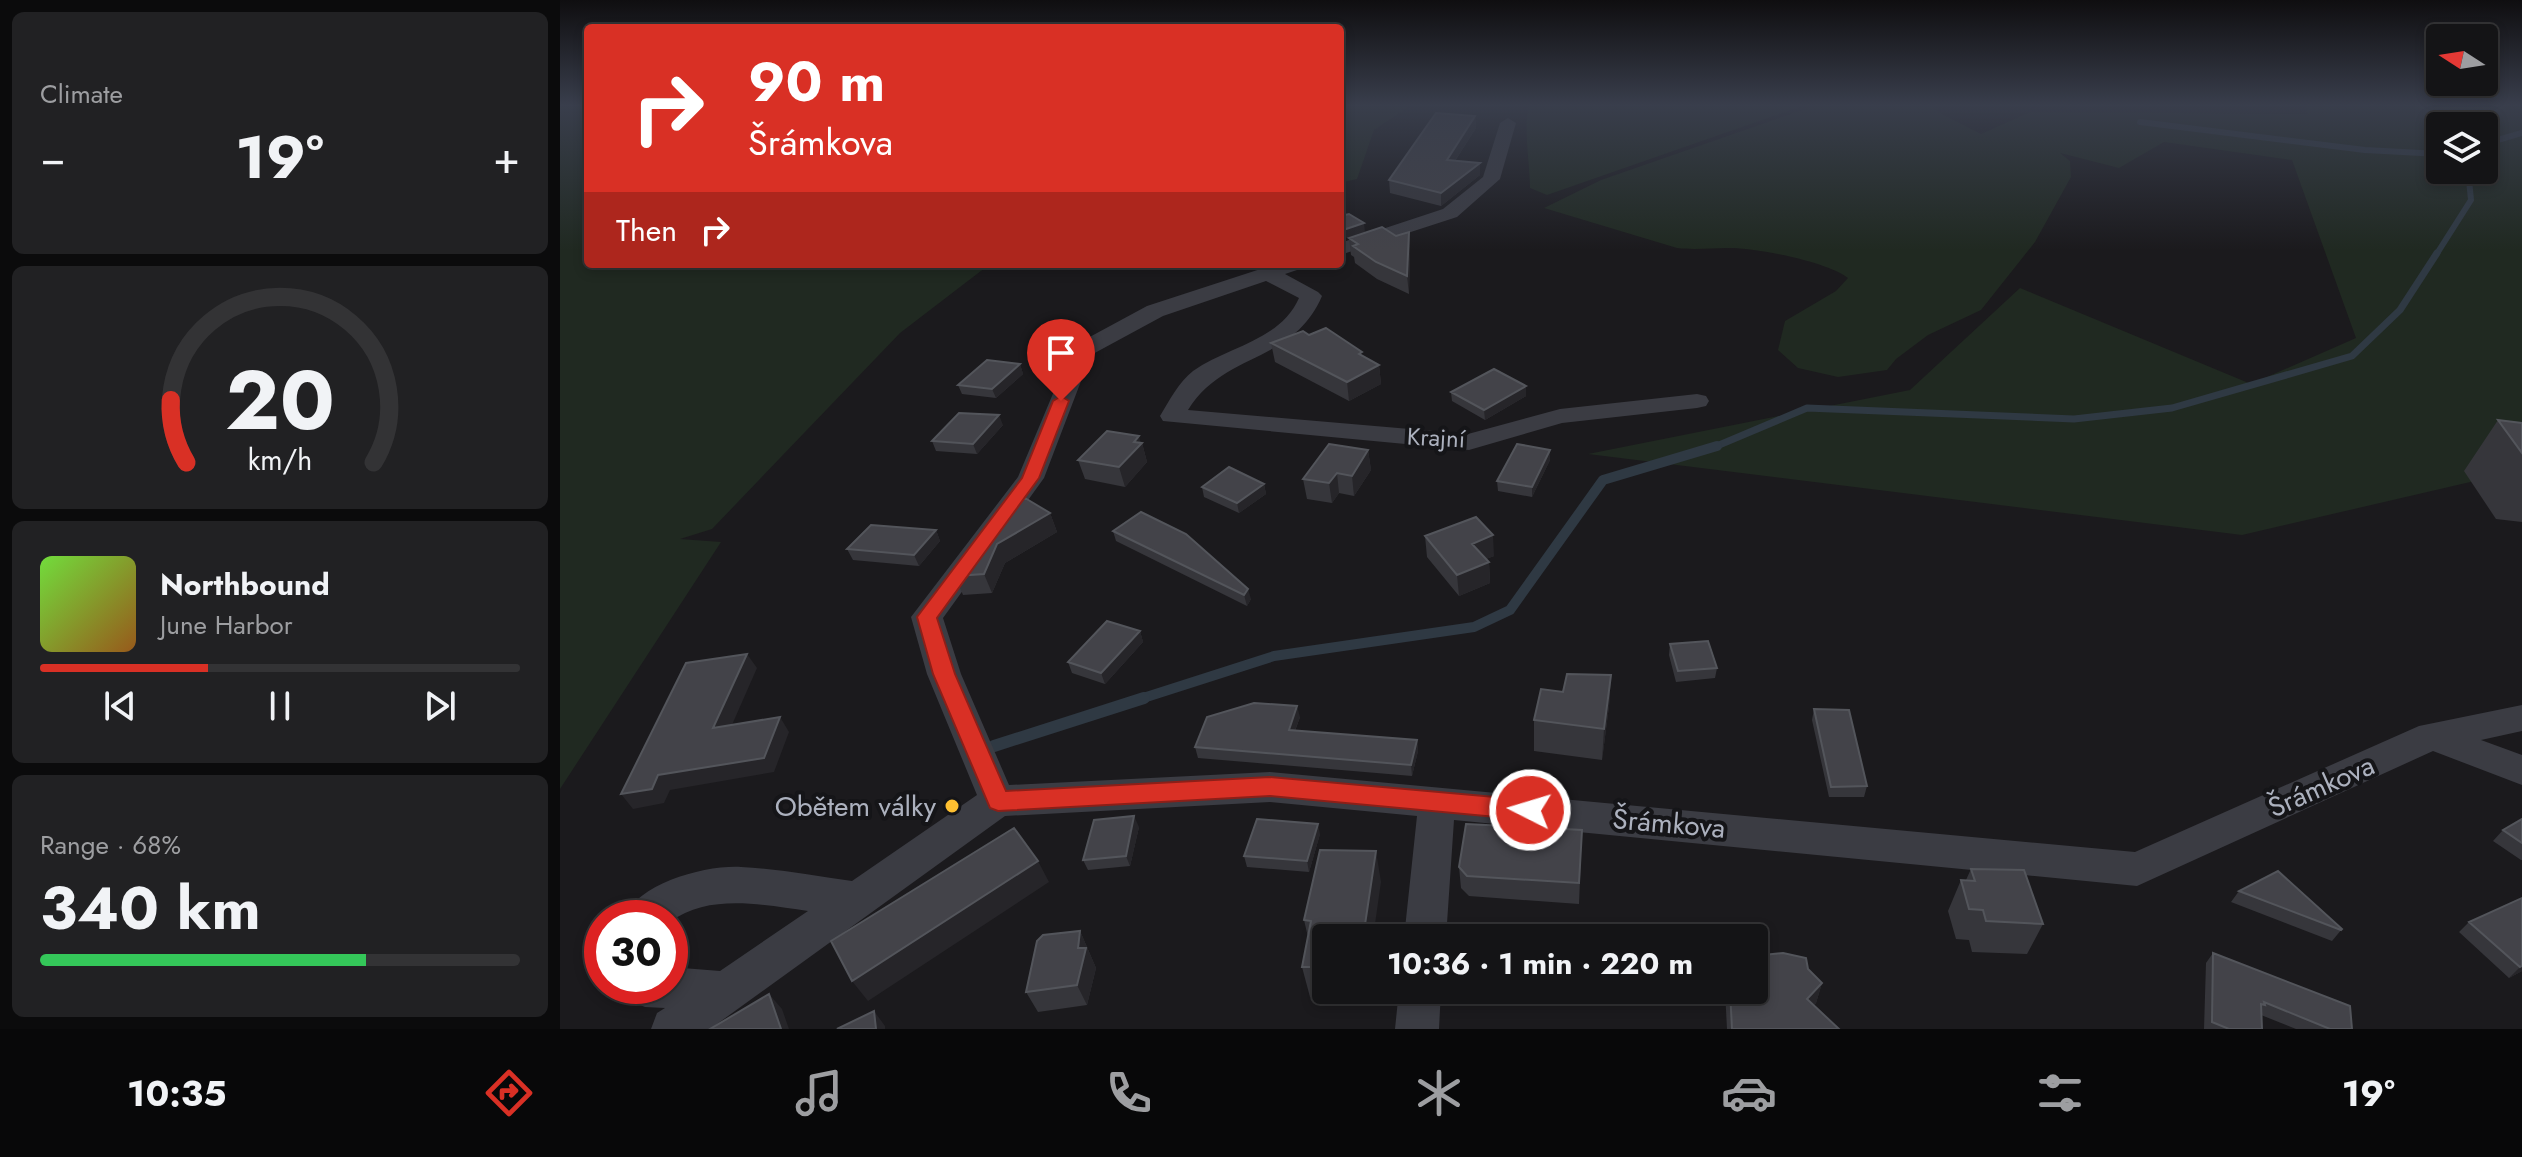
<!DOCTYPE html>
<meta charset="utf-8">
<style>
:root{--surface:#141416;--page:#212123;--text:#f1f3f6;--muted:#9d9ea1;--line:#333335;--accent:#d93025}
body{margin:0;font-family:Jost,sans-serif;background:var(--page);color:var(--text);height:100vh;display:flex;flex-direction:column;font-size:30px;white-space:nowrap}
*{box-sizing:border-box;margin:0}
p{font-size:26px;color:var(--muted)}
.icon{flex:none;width:44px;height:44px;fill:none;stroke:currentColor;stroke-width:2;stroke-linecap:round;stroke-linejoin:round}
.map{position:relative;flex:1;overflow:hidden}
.sheet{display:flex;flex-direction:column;gap:12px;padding:12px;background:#0b0b0c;width:560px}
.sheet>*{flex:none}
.top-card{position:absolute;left:24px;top:24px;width:760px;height:244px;border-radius:8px;box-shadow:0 4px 12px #0003,0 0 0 2px var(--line);background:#d93025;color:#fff;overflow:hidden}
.needle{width:52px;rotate:282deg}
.fabs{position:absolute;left:1866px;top:24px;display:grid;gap:16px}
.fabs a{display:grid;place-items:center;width:72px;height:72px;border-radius:8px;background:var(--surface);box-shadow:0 4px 12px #0003,0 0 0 2px var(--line);font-size:40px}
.speed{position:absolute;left:24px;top:900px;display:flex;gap:16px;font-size:40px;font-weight:700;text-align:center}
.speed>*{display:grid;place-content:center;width:104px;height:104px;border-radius:50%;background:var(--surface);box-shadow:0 4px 12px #0003,0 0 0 2px var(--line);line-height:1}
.speed .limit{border:12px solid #d22;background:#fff;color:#111}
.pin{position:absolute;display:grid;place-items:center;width:68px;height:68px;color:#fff;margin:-82px -34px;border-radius:50% 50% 50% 0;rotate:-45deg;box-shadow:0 0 8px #0007}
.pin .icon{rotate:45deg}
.me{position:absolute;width:88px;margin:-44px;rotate:275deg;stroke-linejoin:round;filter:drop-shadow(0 0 6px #0008)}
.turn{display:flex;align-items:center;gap:28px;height:168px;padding:0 32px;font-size:36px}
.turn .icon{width:104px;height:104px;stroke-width:2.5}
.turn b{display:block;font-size:56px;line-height:68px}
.then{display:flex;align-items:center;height:76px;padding:0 32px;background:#0003;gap:16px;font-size:30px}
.big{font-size:60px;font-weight:700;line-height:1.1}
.sheet .widget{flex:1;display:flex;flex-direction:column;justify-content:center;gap:12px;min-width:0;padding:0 28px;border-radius:12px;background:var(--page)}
.sheet .dial{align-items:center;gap:0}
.dial svg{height:208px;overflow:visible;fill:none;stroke:var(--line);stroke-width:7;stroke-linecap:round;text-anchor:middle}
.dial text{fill:var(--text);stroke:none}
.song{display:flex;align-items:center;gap:24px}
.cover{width:96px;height:96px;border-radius:12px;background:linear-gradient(135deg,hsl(100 70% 55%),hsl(30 70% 35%))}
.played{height:8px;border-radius:4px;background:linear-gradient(90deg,var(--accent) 35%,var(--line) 35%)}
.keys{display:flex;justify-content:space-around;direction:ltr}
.heat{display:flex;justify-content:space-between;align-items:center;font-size:44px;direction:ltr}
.charge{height:12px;border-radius:6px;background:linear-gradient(90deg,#34c759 68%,var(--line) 0)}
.trip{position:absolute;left:752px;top:924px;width:456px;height:80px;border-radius:8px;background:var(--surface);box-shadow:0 4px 12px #0003,0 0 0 2px var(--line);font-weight:700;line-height:80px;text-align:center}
.menu{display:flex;height:128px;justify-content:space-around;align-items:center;background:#080809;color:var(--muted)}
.menu .icon{width:56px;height:56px}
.menu .current{color:var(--accent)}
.menu b{font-size:36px;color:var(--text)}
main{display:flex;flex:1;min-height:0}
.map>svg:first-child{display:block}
.green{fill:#202921;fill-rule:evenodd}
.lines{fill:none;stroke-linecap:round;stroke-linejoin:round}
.stream-far3{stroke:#2f3943;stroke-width:6}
.stream-far2{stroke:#2f3943;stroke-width:7}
.stream-far1{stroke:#2f3943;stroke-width:10}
.stream{stroke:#2f3943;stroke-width:12}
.minor{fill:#3b3c43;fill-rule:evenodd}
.wall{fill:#36363b}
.shaded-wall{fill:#262529}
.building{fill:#434349;stroke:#53555b;stroke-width:2}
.route{fill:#d93025;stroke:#8d1f18;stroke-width:2}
.poi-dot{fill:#ffc031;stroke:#151518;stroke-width:3}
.labels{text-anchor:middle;stroke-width:8;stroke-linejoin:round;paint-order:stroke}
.street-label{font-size:24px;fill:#acb1be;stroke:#151518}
.near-street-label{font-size:28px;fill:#acb1be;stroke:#151518}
.near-poi-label{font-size:28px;fill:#acb1be;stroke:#151518;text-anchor:end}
</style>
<main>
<section class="sheet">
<div class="widget"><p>Climate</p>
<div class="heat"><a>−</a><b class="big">19°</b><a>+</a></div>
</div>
<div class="widget dial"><svg viewBox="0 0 100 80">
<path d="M14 69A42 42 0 1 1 86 69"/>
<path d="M14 69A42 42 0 0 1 8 45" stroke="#d93025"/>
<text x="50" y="56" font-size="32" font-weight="700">20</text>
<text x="50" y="72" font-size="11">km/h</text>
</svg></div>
<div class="widget">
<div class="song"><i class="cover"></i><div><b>Northbound</b><p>June Harbor</p></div></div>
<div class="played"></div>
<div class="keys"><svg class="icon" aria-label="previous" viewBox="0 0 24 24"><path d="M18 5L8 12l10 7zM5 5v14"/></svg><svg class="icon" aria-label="pause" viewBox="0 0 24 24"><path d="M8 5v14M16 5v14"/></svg><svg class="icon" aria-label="next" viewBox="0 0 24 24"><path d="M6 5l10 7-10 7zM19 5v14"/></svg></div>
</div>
<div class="widget"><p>Range · 68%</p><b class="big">340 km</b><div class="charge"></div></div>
</section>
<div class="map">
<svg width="1962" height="1029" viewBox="0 0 1962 1029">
<rect width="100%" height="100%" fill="#1b1a1d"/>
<path class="green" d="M 0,106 L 28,106 L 28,264 L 430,264 L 340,333 L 152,529 L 120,539 L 161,542 L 0,789 Z
M 780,106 L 850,106 L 814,130 L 797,179 L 780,183 Z
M 969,106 L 1242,106 L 987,195 L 970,188 C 970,166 963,125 969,106 Z
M 1254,106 L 1374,106 L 1378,112 L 1421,134 L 1470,112 L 1748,114 L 1746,106 L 1962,106 L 1962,470 L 1682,535 L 1028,454 L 1350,390 L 1460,288 L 1691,384 L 1796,338 L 1732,160 L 1604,142 L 1559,168 L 1500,153 L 1510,161 L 1511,177 L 1475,242 L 1421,310 L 1368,335 L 1336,359 L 1327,370 L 1278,377 L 1238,368 L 1218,350 L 1225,321 L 1276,291 L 1288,278 C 1268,262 1194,247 1167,248 C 1150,248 1135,250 1117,248 L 984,208 L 1041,180 ZM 1880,126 L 1924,126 L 1924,170 L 1880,170 Z"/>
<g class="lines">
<path class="stream-far3" d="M 1580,122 L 1805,150 L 1880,154
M 1924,144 L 1962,133
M 1876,255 L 1911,200 L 1908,170"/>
<path class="stream-far2" d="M 1152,448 L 1247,408 L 1514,419 L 1612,408 L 1792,356 L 1840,310 L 1877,253"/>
<path class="stream-far1" d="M 577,700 L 714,656 L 914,627 L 950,610 L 1043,480 L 1157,446"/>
<path class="stream" d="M 434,746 L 584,698"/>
<path class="minor" d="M 948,118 L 956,123 L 940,179 L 897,217 L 780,255 L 780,243 L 883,209 L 923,177 L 940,123 Z
M 716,264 L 746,264 L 743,268 L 725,274 L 758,292 L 762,296 C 733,364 664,351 628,410 L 908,434 L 1000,409 L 1137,394 L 1146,396 L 1149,401 L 1146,406 L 1137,408 L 1002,423 L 909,450 L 603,421 L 600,416 C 609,401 619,382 633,371 C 668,346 720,341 739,298 L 706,281 L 603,316 L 531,355 L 484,478 L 383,618 L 401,674 L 449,785 L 710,772 L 1575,852 L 1859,726 L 1962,705 L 1962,731 L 1921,740 L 1962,755 L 1962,785 L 1873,751 L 1577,886 L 894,820 L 886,938 L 844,938 L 857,816 L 710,802 L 445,816 L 150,1029 L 91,1029 L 97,1013 L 105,1008 L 85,1007 L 70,1001 L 64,986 L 110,986 L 110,967 L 160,971 L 248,911 C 203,905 149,893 110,922 L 110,918 L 63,918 C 79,883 145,865 181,867 C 218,869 255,876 292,881 L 417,795 L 367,674 L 351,617 L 458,477 L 513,346 L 587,306 Z
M 839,990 L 881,990 L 879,1029 L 835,1029 Z"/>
</g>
<path class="wall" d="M 915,116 L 916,128 L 895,161 L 920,175 L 881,206 L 830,193 L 829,180 Z
M 849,232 L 850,249 L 849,294 L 817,279 L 795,263 L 794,257 L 791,255 L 789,238 L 836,236 Z
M 749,335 L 819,365 L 821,384 L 789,401 L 715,362 L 711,343 Z
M 460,364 L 463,374 L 436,398 L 402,394 L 398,385 Z
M 891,392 L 966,396 L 925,420 L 892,401 Z
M 1938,420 L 1962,423 L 1962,522 L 1936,519 L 1904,471 Z
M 443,425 L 417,454 L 376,451 L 372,441 Z
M 580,443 L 582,443 L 587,462 L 565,487 L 525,479 L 518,460 Z
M 808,450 L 811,470 L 794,496 L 779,493 L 772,503 L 747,499 L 743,479 Z
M 990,450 L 990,460 L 972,497 L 938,491 L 937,481 Z
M 704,484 L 706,494 L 679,513 L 644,497 L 642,487 Z
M 581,512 L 691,599 L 687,606 L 556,541 L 553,531 Z
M 490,513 L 497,532 L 445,563 L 432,593 L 403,595 L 395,576 Z
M 376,530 L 380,541 L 359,566 L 293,560 L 287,549 Z
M 865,536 L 934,556 L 926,559 L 929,562 L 930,583 L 899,596 L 867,557 Z
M 580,631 L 583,642 L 545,684 L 512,673 L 508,662 Z
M 1110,644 L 1157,668 L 1155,678 L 1116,682 L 1109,655 Z
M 1051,675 L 1049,706 L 1042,760 L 974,751 L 974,720 L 1003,692 Z
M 1254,709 L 1307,786 L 1304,797 L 1269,797 L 1252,720 Z
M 740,717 L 735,731 L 857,740 L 858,751 L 852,776 L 638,758 L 635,747 Z
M 1962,819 L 1962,860 L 1961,860 L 1933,841 L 1943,830 Z
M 579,827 L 570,866 L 528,870 L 523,860 Z
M 1022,830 L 1019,904 L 909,896 L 901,888 L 899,867 Z
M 760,834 L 749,872 L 687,867 L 684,856 Z
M 1411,869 L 1483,924 L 1467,954 L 1412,952 L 1409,940 L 1396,939 L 1388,911 L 1401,880 L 1406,880 Z
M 821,882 L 766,938 L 766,990 L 779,990 L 777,997 L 750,997 L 742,967 L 748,937 L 744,920 Z
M 1679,891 L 1782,929 L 1772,941 L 1671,902 Z
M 1962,898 L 1962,971 L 1949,978 L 1899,932 L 1909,922 Z
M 520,931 L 536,968 L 527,1005 L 478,1012 L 466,992 Z
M 1653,953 L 1792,1029 L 1736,1029 L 1701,1015 L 1702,1029 L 1644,1029 L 1646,963 Z
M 1248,969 L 1262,983 L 1256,1003 L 1254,1005 L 1279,1029 L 1167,1029 L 1165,990 L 1194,990 Z"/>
<path class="shaded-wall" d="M 915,116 L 916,128 L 887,173 L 887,160 Z
M 920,163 L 920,175 L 881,206 L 881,193 Z
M 804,223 L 805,232 L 780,240 L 780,231 Z
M 849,232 L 850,249 L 849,294 L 847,276 Z
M 460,364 L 463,374 L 436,398 L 432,389 Z
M 819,365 L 821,384 L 789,401 L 787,382 Z
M 966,386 L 966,396 L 925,420 L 924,410 Z
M 439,415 L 443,425 L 417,454 L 413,444 Z
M 579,436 L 581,444 L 582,443 L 587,462 L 565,487 L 559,467 L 574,442 Z
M 808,450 L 811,470 L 794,496 L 792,476 Z
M 990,450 L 990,460 L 972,497 L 972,487 Z
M 777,473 L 779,493 L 772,503 L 769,483 Z
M 704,484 L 706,494 L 679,513 L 677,503 Z
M 490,513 L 497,532 L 445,563 L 432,593 L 424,574 L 437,544 Z
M 376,530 L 380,541 L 359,566 L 354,555 Z
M 933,535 L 934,556 L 913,564 L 912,544 Z
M 929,562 L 930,583 L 899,596 L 897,575 Z
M 688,589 L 691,599 L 687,606 L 684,595 Z
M 580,631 L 583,642 L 545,684 L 541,673 Z
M 187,654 L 197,668 L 164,743 L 153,728 Z
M 1051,675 L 1049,706 L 1042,760 L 1044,729 Z
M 737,706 L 740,717 L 731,741 L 729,730 Z
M 220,717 L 229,732 L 214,772 L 110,790 L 104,803 L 73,809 L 61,794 Z
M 857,740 L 858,751 L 852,776 L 851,765 Z
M 574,816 L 579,827 L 570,866 L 566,856 Z
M 758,824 L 760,834 L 749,872 L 747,861 Z
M 816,851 L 821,882 L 813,938 L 803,938 Z
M 478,861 L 489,882 L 308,1001 L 292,981 Z
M 520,931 L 536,968 L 527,1005 L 517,985 Z
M 1962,966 L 1962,971 L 1949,978 L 1960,967 Z
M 1262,983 L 1256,1003 L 1241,1019 L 1247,999 Z
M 209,994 L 222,1009 L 229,1029 L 221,1029 Z
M 314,1011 L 325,1026 L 325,1029 L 316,1029 Z"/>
<path class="building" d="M 876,113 L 915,116 L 887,160 L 920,163 L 881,193 L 829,180 Z
M 789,214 L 804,223 L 780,231 L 780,216 Z
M 822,227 L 836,236 L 849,232 L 847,276 L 816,262 L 793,246 L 798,244 L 789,238 Z
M 766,328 L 802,352 L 799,354 L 819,365 L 787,382 L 711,343 L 743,331 L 749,335 Z
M 427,360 L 460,364 L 432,389 L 398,385 Z
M 934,369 L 966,386 L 924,410 L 891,392 Z
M 399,413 L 439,415 L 413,444 L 372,441 Z
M 1938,420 L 1962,423 L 1962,453 Z
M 547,431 L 579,436 L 574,442 L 582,443 L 559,467 L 518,460 Z
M 769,444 L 808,450 L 792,476 L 777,473 L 769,483 L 743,479 Z
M 957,444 L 990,450 L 972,487 L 937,481 Z
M 669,467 L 704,484 L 677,503 L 642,487 Z
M 465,498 L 490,513 L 437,544 L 424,574 L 395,576 L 443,511 Z
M 581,512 L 626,534 L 688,589 L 684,595 L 553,531 Z
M 916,517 L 933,535 L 912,544 L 929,562 L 897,575 L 865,536 Z
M 311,525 L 376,530 L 354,555 L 287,549 Z
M 547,621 L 580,631 L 541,673 L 508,662 Z
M 1148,641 L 1157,668 L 1118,671 L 1110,644 Z
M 187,654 L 153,728 L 220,717 L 204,758 L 98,775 L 92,789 L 61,794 L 126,663 Z
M 1007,674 L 1051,675 L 1044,729 L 974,720 L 981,689 L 1003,692 Z
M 694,703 L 737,706 L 729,730 L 857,740 L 851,765 L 635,747 L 647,717 Z
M 1254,709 L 1289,710 L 1307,786 L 1271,787 Z
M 574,816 L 566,856 L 523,860 L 534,820 Z
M 697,819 L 758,824 L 747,861 L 684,856 Z
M 1962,819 L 1962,843 L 1943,830 Z
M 906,824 L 1022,830 L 1019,883 L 907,876 L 899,867 Z
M 454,828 L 478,861 L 292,981 L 271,941 Z
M 760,850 L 816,851 L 803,938 L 766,938 L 766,967 L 742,967 L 751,921 L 744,920 Z
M 1411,869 L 1464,870 L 1483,924 L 1426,921 L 1423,910 L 1409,909 L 1401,880 L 1415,881 Z
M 1718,871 L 1782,929 L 1781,930 L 1679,891 Z
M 1962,898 L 1962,966 L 1960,967 L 1909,922 Z
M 520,931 L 518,948 L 526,948 L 517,985 L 466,992 L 477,941 L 483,935 Z
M 1223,953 L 1246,958 L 1248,969 L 1262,983 L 1247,999 L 1279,1029 L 1172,1029 L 1170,990 L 1194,990 L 1194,956 Z
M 1653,953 L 1790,1006 L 1792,1029 L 1770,1029 L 1704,1002 L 1705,1005 L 1701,1004 L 1702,1029 L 1669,1029 L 1652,1022 Z
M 209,994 L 221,1029 L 150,1029 Z
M 314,1011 L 316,1029 L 277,1029 Z"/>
<linearGradient id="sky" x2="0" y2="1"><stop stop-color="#0f0e10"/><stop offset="0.42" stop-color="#393e4c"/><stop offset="1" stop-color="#393e4c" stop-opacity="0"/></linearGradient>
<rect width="1962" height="250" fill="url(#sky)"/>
<path class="route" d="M 501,396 L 509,401 L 479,478 L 377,618 L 395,674 L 446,791 L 710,777 L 970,800 L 978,803 L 982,810 L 978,817 L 970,820 L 710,796 L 438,811 L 430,808 L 373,674 L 357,617 L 462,478 L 493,401 Z"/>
<circle class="poi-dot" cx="392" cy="806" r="8"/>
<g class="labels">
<g class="street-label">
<text transform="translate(876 438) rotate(3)" y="8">Krajní</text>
</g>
<g class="near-street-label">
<text transform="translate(1761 786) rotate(-24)" y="10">Šrámkova</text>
<text transform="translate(1109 823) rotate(5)" y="10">Šrámkova</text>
</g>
<g class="near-poi-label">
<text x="376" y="816">Obětem války</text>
</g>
</g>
</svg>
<div class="fabs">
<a><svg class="needle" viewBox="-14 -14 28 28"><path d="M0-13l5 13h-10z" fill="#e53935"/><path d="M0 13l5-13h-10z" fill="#9d9ea1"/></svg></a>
<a><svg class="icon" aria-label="layers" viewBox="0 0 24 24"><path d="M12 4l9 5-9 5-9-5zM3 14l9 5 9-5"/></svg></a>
</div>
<div class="speed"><div class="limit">30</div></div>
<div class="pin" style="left:501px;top:401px;background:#d93025"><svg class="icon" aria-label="arrive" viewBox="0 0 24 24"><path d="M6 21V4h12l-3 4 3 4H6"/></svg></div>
<svg class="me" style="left:970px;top:810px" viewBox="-20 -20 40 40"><circle r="17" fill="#d93025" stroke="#fff" stroke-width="3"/><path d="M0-11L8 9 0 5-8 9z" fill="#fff"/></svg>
<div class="trip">10:36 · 1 min · 220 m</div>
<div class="top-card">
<div class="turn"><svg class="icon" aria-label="right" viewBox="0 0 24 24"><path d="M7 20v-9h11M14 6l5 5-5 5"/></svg><div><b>90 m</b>Šrámkova</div></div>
<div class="then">Then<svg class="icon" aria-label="right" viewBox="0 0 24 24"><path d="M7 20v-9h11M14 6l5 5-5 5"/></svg></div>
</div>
</div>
</main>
<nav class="menu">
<b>10:35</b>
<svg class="icon current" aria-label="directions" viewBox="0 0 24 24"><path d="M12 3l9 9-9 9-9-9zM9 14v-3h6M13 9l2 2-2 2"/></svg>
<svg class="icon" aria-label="music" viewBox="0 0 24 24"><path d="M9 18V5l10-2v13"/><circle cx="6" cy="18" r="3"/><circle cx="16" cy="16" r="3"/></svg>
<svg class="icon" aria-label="phone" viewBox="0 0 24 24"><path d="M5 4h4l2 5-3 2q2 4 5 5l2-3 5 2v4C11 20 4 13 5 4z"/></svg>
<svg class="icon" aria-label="climate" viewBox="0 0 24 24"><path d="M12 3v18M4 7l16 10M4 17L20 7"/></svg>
<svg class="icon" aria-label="car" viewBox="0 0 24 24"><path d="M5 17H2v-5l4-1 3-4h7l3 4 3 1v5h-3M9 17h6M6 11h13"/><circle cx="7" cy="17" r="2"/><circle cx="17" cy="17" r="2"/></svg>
<svg class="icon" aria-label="filters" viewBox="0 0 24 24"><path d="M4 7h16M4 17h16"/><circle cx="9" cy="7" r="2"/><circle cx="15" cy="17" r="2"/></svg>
<b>19°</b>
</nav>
